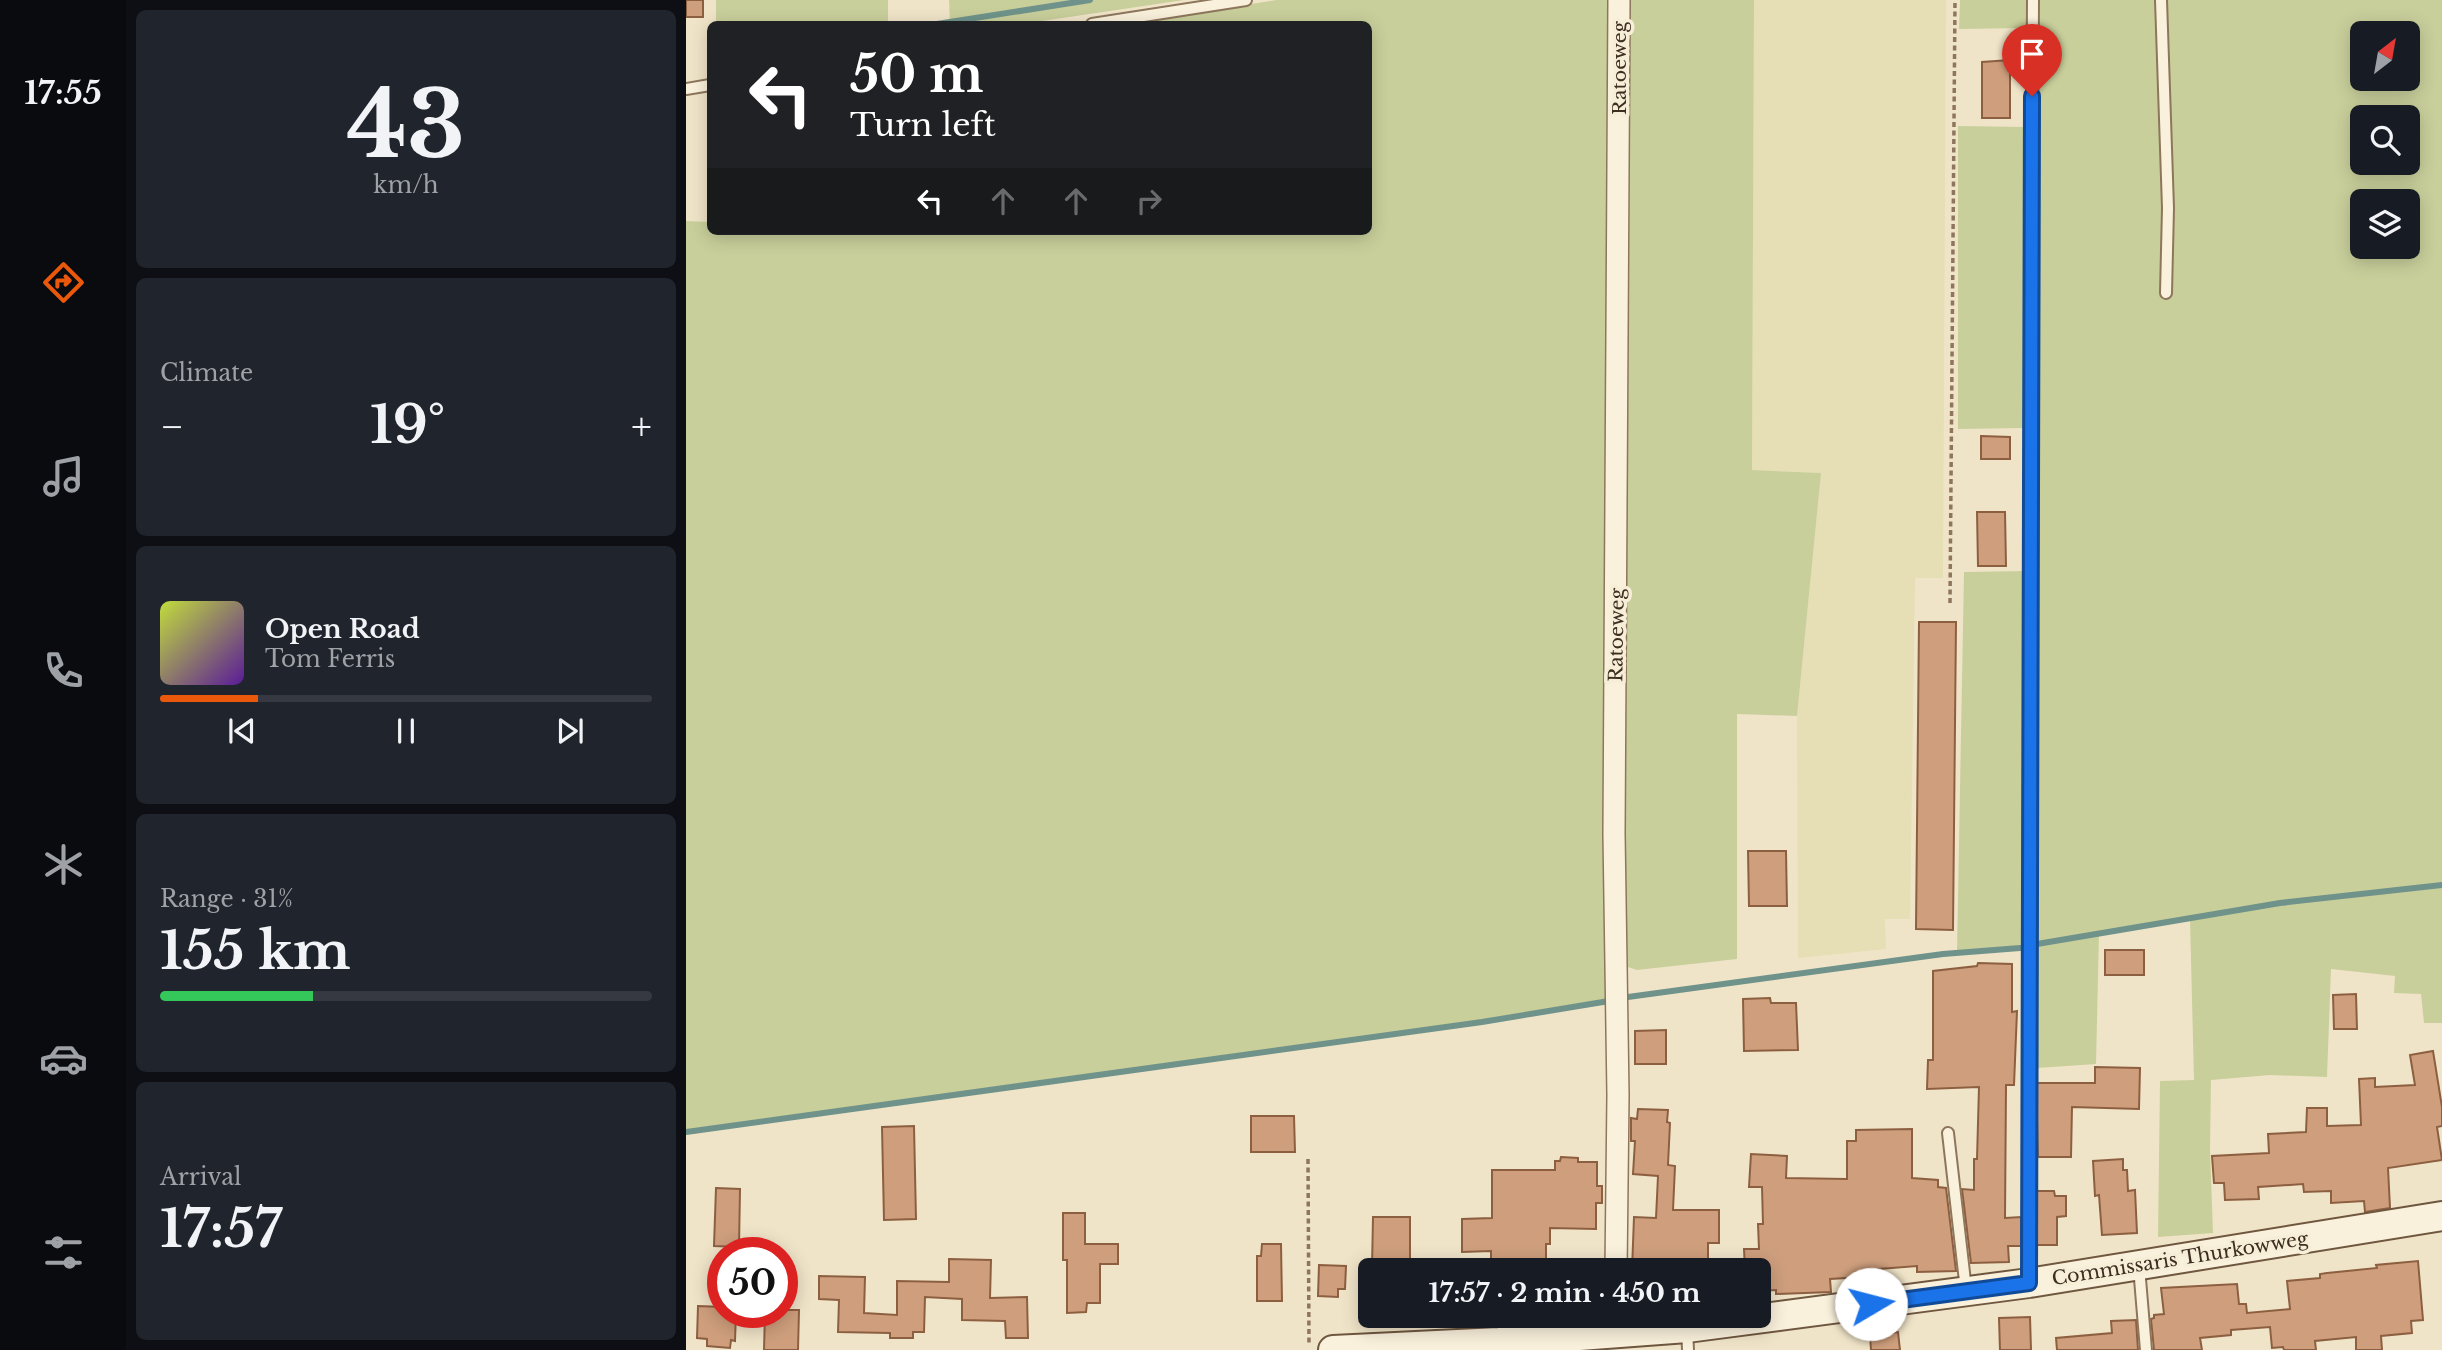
<!DOCTYPE html>
<meta charset="utf-8">
<style>
:root{--surface:#171b24;--page:#20242c;--text:#f1f3f6;--muted:#9ea1a6;--line:#363941;--accent:#ea580c}
body{margin:0;font-family:"Libre Baskerville",serif;background:var(--page);color:var(--text);height:100vh;display:flex;flex-direction:column;font-size:26px;white-space:nowrap}
*{box-sizing:border-box;margin:0}
p{font-size:23px;color:var(--muted)}
.icon{flex:none;width:38px;height:38px;fill:none;stroke:currentColor;stroke-width:2;stroke-linecap:round;stroke-linejoin:round}
.map{position:relative;flex:1;overflow:hidden}
.details{display:flex;flex-direction:column;gap:10px;padding:10px;background:#0d0f14;width:560px}
.details>*{flex:none}
.hud{position:absolute;left:21px;top:21px;width:665px;height:214px;border-radius:10px;box-shadow:0 4px 18px #0003;background:#202124;color:#fff;overflow:hidden}
.needle{width:46px;rotate:31deg}
.tools{position:absolute;left:1664px;top:21px;display:grid;gap:14px}
.tools a{display:grid;place-items:center;width:70px;height:70px;border-radius:10px;background:var(--surface);box-shadow:0 4px 18px #0003;font-size:35px}
.speed{position:absolute;left:21px;top:1237px;display:flex;gap:14px;font-size:35px;font-weight:700;text-align:center}
.speed>*{display:grid;place-content:center;width:91px;height:91px;border-radius:50%;background:var(--surface);box-shadow:0 4px 18px #0003;line-height:1}
.speed .limit{border:10px solid #d22;background:#fff;color:#111}
.pin{position:absolute;display:grid;place-items:center;width:60px;height:60px;color:#fff;margin:-72px -30px;border-radius:50% 50% 50% 0;rotate:-45deg;box-shadow:0 0 7px #0007}
.pin .icon{rotate:45deg}
.me{position:absolute;width:77px;margin:-38px;rotate:82deg;stroke-linejoin:round;filter:drop-shadow(0 0 5px #0008)}
.turn{display:flex;align-items:center;gap:24px;height:147px;padding:0 28px;font-size:32px}
.turn .icon{width:91px;height:91px;stroke-width:2.5}
.turn b{display:block;font-size:49px;line-height:60px}
.lanes{display:flex;align-items:center;height:66px;padding:0 28px;background:#0003;justify-content:center;gap:35px;direction:ltr}
.lanes .off{opacity:.35}
.big{font-size:52px;font-weight:700;line-height:1.1}
.details .widget{flex:1;display:flex;flex-direction:column;justify-content:center;gap:10px;min-width:0;padding:0 24px;border-radius:10px;background:var(--page)}
.details .dial{align-items:center;gap:0}
.dial b{font-size:91px;line-height:1}
.song{display:flex;align-items:center;gap:21px}
.cover{width:84px;height:84px;border-radius:10px;background:linear-gradient(135deg,hsl(70 70% 55%),hsl(270 70% 35%))}
.played{height:7px;border-radius:4px;background:linear-gradient(90deg,var(--accent) 20%,var(--line) 20%)}
.keys{display:flex;justify-content:space-around;direction:ltr}
.heat{display:flex;justify-content:space-between;align-items:center;font-size:38px;direction:ltr}
.charge{height:10px;border-radius:5px;background:linear-gradient(90deg,#34c759 31%,var(--line) 0)}
.trip{position:absolute;left:672px;top:1258px;width:413px;height:70px;border-radius:10px;background:var(--surface);box-shadow:0 4px 18px #0003;font-weight:700;line-height:70px;text-align:center}
main{display:flex;flex:1;min-height:0}
.tabs{display:flex;flex-direction:column;width:126px;justify-content:space-around;align-items:center;background:#090b0e;color:var(--muted)}
.tabs .icon{width:49px;height:49px}
.tabs .on{color:var(--accent)}
.tabs b{font-size:32px;color:var(--text)}
.map>svg:first-child{display:block}
.farmland{fill:#e6deb5}
.green{fill:#c9cf9b;fill-rule:evenodd}
.lines{fill:none;stroke-linecap:round;stroke-linejoin:round}
.stream{stroke:#6f938a;stroke-width:6}
.building{fill:#cf9f7d;stroke:#8d5f41;stroke-width:2}
.service-casing{stroke:#8d765c;stroke-width:14}
.minor-casing{stroke:#8d765c;stroke-width:24}
.secondary-casing{stroke:#6f573f;stroke-width:32}
.path{stroke:#8d765c;stroke-width:3.5;stroke-dasharray:5 3.5;stroke-linecap:butt}
.service{stroke:#faf1dc;stroke-width:10}
.minor{stroke:#faf1dc;stroke-width:21}
.secondary{stroke:#faf1dc;stroke-width:28}
.route-casing{stroke:#114b97;stroke-width:18}
.route{stroke:#1a73e8;stroke-width:12}
.labels{text-anchor:middle;stroke-width:7;stroke-linejoin:round;paint-order:stroke}
.street-label{font-size:19px;fill:#3d2e20;stroke:#f7eed8}
</style>
<main>
<nav class="tabs">
<b>17:55</b>
<svg class="icon on" aria-label="directions" viewBox="0 0 24 24"><path d="M12 3l9 9-9 9-9-9zM9 14v-3h6M13 9l2 2-2 2"/></svg>
<svg class="icon" aria-label="music" viewBox="0 0 24 24"><path d="M9 18V5l10-2v13"/><circle cx="6" cy="18" r="3"/><circle cx="16" cy="16" r="3"/></svg>
<svg class="icon" aria-label="phone" viewBox="0 0 24 24"><path d="M5 4h4l2 5-3 2q2 4 5 5l2-3 5 2v4C11 20 4 13 5 4z"/></svg>
<svg class="icon" aria-label="climate" viewBox="0 0 24 24"><path d="M12 3v18M4 7l16 10M4 17L20 7"/></svg>
<svg class="icon" aria-label="car" viewBox="0 0 24 24"><path d="M5 17H2v-5l4-1 3-4h7l3 4 3 1v5h-3M9 17h6M6 11h13"/><circle cx="7" cy="17" r="2"/><circle cx="17" cy="17" r="2"/></svg>
<svg class="icon" aria-label="filters" viewBox="0 0 24 24"><path d="M4 7h16M4 17h16"/><circle cx="9" cy="7" r="2"/><circle cx="15" cy="17" r="2"/></svg>
</nav>
<section class="details">
<div class="widget dial"><b>43</b><p>km/h</p></div>
<div class="widget"><p>Climate</p>
<div class="heat"><a>−</a><b class="big">19°</b><a>+</a></div>
</div>
<div class="widget">
<div class="song"><i class="cover"></i><div><b>Open Road</b><p>Tom Ferris</p></div></div>
<div class="played"></div>
<div class="keys"><svg class="icon" aria-label="previous" viewBox="0 0 24 24"><path d="M18 5L8 12l10 7zM5 5v14"/></svg><svg class="icon" aria-label="pause" viewBox="0 0 24 24"><path d="M8 5v14M16 5v14"/></svg><svg class="icon" aria-label="next" viewBox="0 0 24 24"><path d="M6 5l10 7-10 7zM19 5v14"/></svg></div>
</div>
<div class="widget"><p>Range · 31%</p><b class="big">155 km</b><div class="charge"></div></div>
<div class="widget"><p>Arrival</p><b class="big">17:57</b></div>
</section>
<div class="map">
<svg width="1756" height="1350" viewBox="0 0 1756 1350">
<rect width="100%" height="100%" fill="#f0e4c8"/>
<path class="farmland" d="M 1068,0 L 1260,0 L 1257,578 L 1229,578 L 1224,919 L 1199,919 L 1200,949 L 1112,958 L 1111,716 L 1135,473 L 1066,470 Z"/>
<path class="green" d="M 30,0 L 202,0 L 202,24 L 30,24 Z
M 263,0 L 498,0 L 336,24 L 264,24 Z
M 591,0 L 926,0 L 923,1001 L 796,1022 L 0,1132 L 0,221 L 24,222 L 24,231 L 682,231 L 682,24 L 436,24 Z
M 941,0 L 1068,0 L 1066,470 L 1135,473 L 1111,716 L 1051,714 L 1051,959 L 951,970 L 939,966 L 935,833 Z
M 1274,0 L 1341,0 L 1341,28 L 1273,29 Z
M 1354,0 L 1756,0 L 1756,1023 L 1738,1023 L 1735,994 L 1708,993 L 1709,976 L 1645,969 L 1641,1077 L 1584,1075 L 1525,1080 L 1524,1149 L 1527,1233 L 1472,1237 L 1474,1081 L 1508,1080 L 1504,919 L 1413,934 L 1410,1064 L 1351,1068 L 1351,955 L 1347,954 ZM 1676,33 L 1722,33 L 1722,79 L 1676,79 ZM 1676,117 L 1722,117 L 1722,163 L 1676,163 ZM 1676,201 L 1722,201 L 1722,247 L 1676,247 Z
M 1272,126 L 1339,127 L 1342,179 L 1341,428 L 1272,429 Z
M 1340,571 L 1337,945 L 1271,952 L 1278,572 Z"/>
<g class="lines">
<path class="stream" d="M 251,24 L 404,0
M 1351,944 L 1594,903 L 1756,885
M 942,997 L 1257,954 L 1334,948
M 0,1132 L 796,1022 L 923,1001"/>
</g>
<path class="building" d="M 0,0 L 17,0 L 17,17 L 0,17 Z
M 1324,60 L 1324,118 L 1296,118 L 1296,62 Z
M 1295,436 L 1324,437 L 1324,459 L 1295,459 Z
M 1291,512 L 1319,512 L 1320,566 L 1292,566 Z
M 1233,622 L 1270,622 L 1267,930 L 1230,929 Z
M 1062,851 L 1100,851 L 1101,906 L 1063,906 Z
M 1419,950 L 1458,950 L 1458,975 L 1419,975 Z
M 1292,963 L 1326,964 L 1326,1012 L 1331,1011 L 1328,1085 L 1320,1085 L 1319,1218 L 1335,1217 L 1335,1246 L 1322,1246 L 1323,1262 L 1285,1263 L 1276,1189 L 1288,1190 L 1288,1159 L 1291,1159 L 1293,1087 L 1241,1089 L 1242,1060 L 1247,1060 L 1247,971 L 1291,966 Z
M 1670,994 L 1671,1029 L 1648,1029 L 1647,995 Z
M 1084,998 L 1085,1003 L 1110,1003 L 1112,1050 L 1058,1051 L 1057,999 Z
M 980,1030 L 980,1064 L 949,1064 L 949,1031 Z
M 1747,1051 L 1756,1107 L 1756,1126 L 1751,1127 L 1756,1160 L 1702,1168 L 1704,1208 L 1679,1212 L 1678,1201 L 1645,1203 L 1645,1191 L 1618,1192 L 1617,1184 L 1572,1187 L 1573,1199 L 1539,1200 L 1538,1183 L 1528,1183 L 1526,1156 L 1583,1153 L 1582,1134 L 1620,1132 L 1621,1108 L 1641,1108 L 1641,1126 L 1675,1125 L 1673,1079 L 1689,1078 L 1689,1087 L 1729,1085 L 1724,1055 Z
M 1409,1067 L 1454,1068 L 1453,1109 L 1386,1107 L 1385,1157 L 1352,1157 L 1350,1083 L 1409,1083 Z
M 952,1109 L 982,1110 L 981,1122 L 984,1123 L 982,1165 L 989,1166 L 987,1210 L 1033,1210 L 1033,1243 L 1022,1243 L 1022,1270 L 946,1270 L 948,1217 L 970,1218 L 972,1176 L 947,1174 L 949,1141 L 945,1141 L 945,1118 L 951,1119 Z
M 565,1116 L 608,1116 L 609,1152 L 565,1152 Z
M 228,1126 L 230,1219 L 198,1220 L 196,1127 Z
M 1226,1129 L 1226,1178 L 1252,1180 L 1252,1187 L 1260,1188 L 1270,1271 L 1231,1272 L 1231,1266 L 1193,1269 L 1194,1276 L 1144,1279 L 1145,1292 L 1090,1294 L 1090,1290 L 1073,1291 L 1073,1270 L 1059,1270 L 1058,1249 L 1073,1249 L 1072,1224 L 1077,1224 L 1076,1187 L 1063,1187 L 1065,1154 L 1101,1156 L 1100,1178 L 1161,1179 L 1161,1141 L 1170,1141 L 1170,1130 Z
M 875,1157 L 892,1158 L 892,1162 L 911,1162 L 911,1186 L 916,1186 L 916,1203 L 910,1203 L 910,1229 L 864,1228 L 864,1244 L 860,1244 L 860,1270 L 805,1270 L 805,1251 L 776,1252 L 776,1219 L 806,1218 L 806,1170 L 869,1170 L 869,1161 L 874,1161 Z
M 1437,1159 L 1437,1170 L 1441,1170 L 1442,1191 L 1449,1190 L 1451,1233 L 1416,1235 L 1413,1195 L 1409,1196 L 1407,1161 Z
M 30,1188 L 54,1189 L 53,1247 L 28,1246 Z
M 1351,1191 L 1368,1191 L 1369,1196 L 1380,1196 L 1380,1216 L 1371,1217 L 1371,1245 L 1351,1245 Z
M 377,1213 L 399,1213 L 399,1244 L 432,1244 L 432,1264 L 414,1264 L 414,1303 L 401,1303 L 400,1312 L 381,1313 L 381,1260 L 377,1260 Z
M 687,1217 L 724,1217 L 724,1270 L 686,1268 Z
M 576,1244 L 595,1244 L 596,1301 L 571,1301 L 571,1256 L 575,1256 Z
M 263,1259 L 305,1260 L 304,1298 L 341,1297 L 342,1338 L 320,1338 L 319,1321 L 276,1320 L 276,1299 L 239,1297 L 238,1332 L 227,1332 L 227,1338 L 204,1338 L 204,1333 L 152,1332 L 153,1300 L 133,1299 L 133,1276 L 179,1277 L 178,1313 L 211,1315 L 211,1281 L 263,1282 Z
M 1732,1261 L 1737,1320 L 1725,1321 L 1726,1333 L 1695,1336 L 1696,1350 L 1670,1350 L 1670,1337 L 1629,1341 L 1630,1350 L 1598,1350 L 1597,1347 L 1586,1348 L 1584,1327 L 1545,1330 L 1545,1335 L 1514,1338 L 1516,1350 L 1468,1350 L 1465,1319 L 1468,1318 L 1468,1315 L 1478,1314 L 1475,1288 L 1551,1284 L 1553,1304 L 1560,1304 L 1561,1313 L 1604,1309 L 1601,1281 L 1634,1278 L 1634,1274 L 1641,1273 L 1691,1268 L 1690,1265 Z
M 633,1265 L 660,1266 L 659,1289 L 652,1289 L 652,1297 L 632,1296 Z
M 12,1306 L 37,1307 L 37,1312 L 50,1312 L 49,1341 L 45,1340 L 44,1348 L 21,1346 L 21,1339 L 11,1338 Z
M 96,1310 L 113,1310 L 112,1350 L 78,1350 L 79,1312 L 96,1312 Z
M 1344,1317 L 1345,1350 L 1314,1350 L 1313,1318 Z
M 1450,1320 L 1452,1350 L 1371,1350 L 1370,1338 L 1426,1333 L 1425,1321 Z
M 1212,1332 L 1214,1350 L 1185,1350 L 1184,1335 Z"/>
<g class="lines">
<g class="service-casing">
<path id="service" d="M 1475,0 L 1482,208 L 1480,293
M 406,24 L 560,0
M 0,89 L 24,85
M 1262,1133 L 1280,1290
M 1453,1267 L 1460,1350
M 1343,1281 L 1342,956 L 1347,0
M 1001,1328 L 1002,1350"/>
</g>
<g class="minor-casing">
<path id="minor" d="M 930,1270 L 932,1095 L 928,834 L 933,0"/>
</g>
<g class="secondary-casing">
<path id="secondary" d="M 647,1350 L 813,1342 L 1001,1328 L 1343,1283 L 1756,1216"/>
</g>
<path class="path" d="M 1264,603 L 1269,0
M 622,1159 L 623,1344"/>
<use href="#service" class="service"/>
<use href="#minor" class="minor"/>
<use href="#secondary" class="secondary"/>
</g>
<g class="lines">
<g class="route-casing">
<path id="route" d="M 1185,1304 L 1343,1283 L 1346,96"/>
</g>
<use href="#route" class="route"/>
</g>
<g class="labels">
<g class="street-label">
<text transform="translate(933 68) rotate(-90)" y="7">Ratoeweg</text>
<text transform="translate(930 635) rotate(-89)" y="7">Ratoeweg</text>
<text transform="translate(1494 1258) rotate(-9)" y="7">Commissaris Thurkowweg</text>
</g>
</g>
</svg>
<div class="tools">
<a><svg class="needle" viewBox="-14 -14 28 28"><path d="M0-13l5 13h-10z" fill="#e53935"/><path d="M0 13l5-13h-10z" fill="#9ea1a6"/></svg></a>
<a><svg class="icon" aria-label="search" viewBox="0 0 24 24"><circle cx="10" cy="10" r="6"/><path d="M15 15l6 6"/></svg></a>
<a><svg class="icon" aria-label="layers" viewBox="0 0 24 24"><path d="M12 4l9 5-9 5-9-5zM3 14l9 5 9-5"/></svg></a>
</div>
<div class="speed"><div class="limit">50</div></div>
<div class="pin" style="left:1346px;top:96px;background:#d93025"><svg class="icon" aria-label="arrive" viewBox="0 0 24 24"><path d="M6 21V4h12l-3 4 3 4H6"/></svg></div>
<svg class="me" style="left:1185px;top:1304px" viewBox="-20 -20 40 40"><circle r="19" fill="#fff"/><path d="M0-13L10 11 0 6-10 11z" fill="#1a73e8"/></svg>
<div class="trip">17:57 · 2 min · 450 m</div>
<div class="hud">
<div class="turn"><svg class="icon" aria-label="left" viewBox="0 0 24 24"><path d="M17 20v-9H6M10 6l-5 5 5 5"/></svg><div><b>50 m</b>Turn left</div></div>
<div class="lanes"><svg class="icon" aria-label="left" viewBox="0 0 24 24"><path d="M17 20v-9H6M10 6l-5 5 5 5"/></svg><svg class="icon off" aria-label="ahead" viewBox="0 0 24 24"><path d="M12 20V5M6 11l6-6 6 6"/></svg><svg class="icon off" aria-label="ahead" viewBox="0 0 24 24"><path d="M12 20V5M6 11l6-6 6 6"/></svg><svg class="icon off" aria-label="right" viewBox="0 0 24 24"><path d="M7 20v-9h11M14 6l5 5-5 5"/></svg></div>
</div>
</div>
</main>
